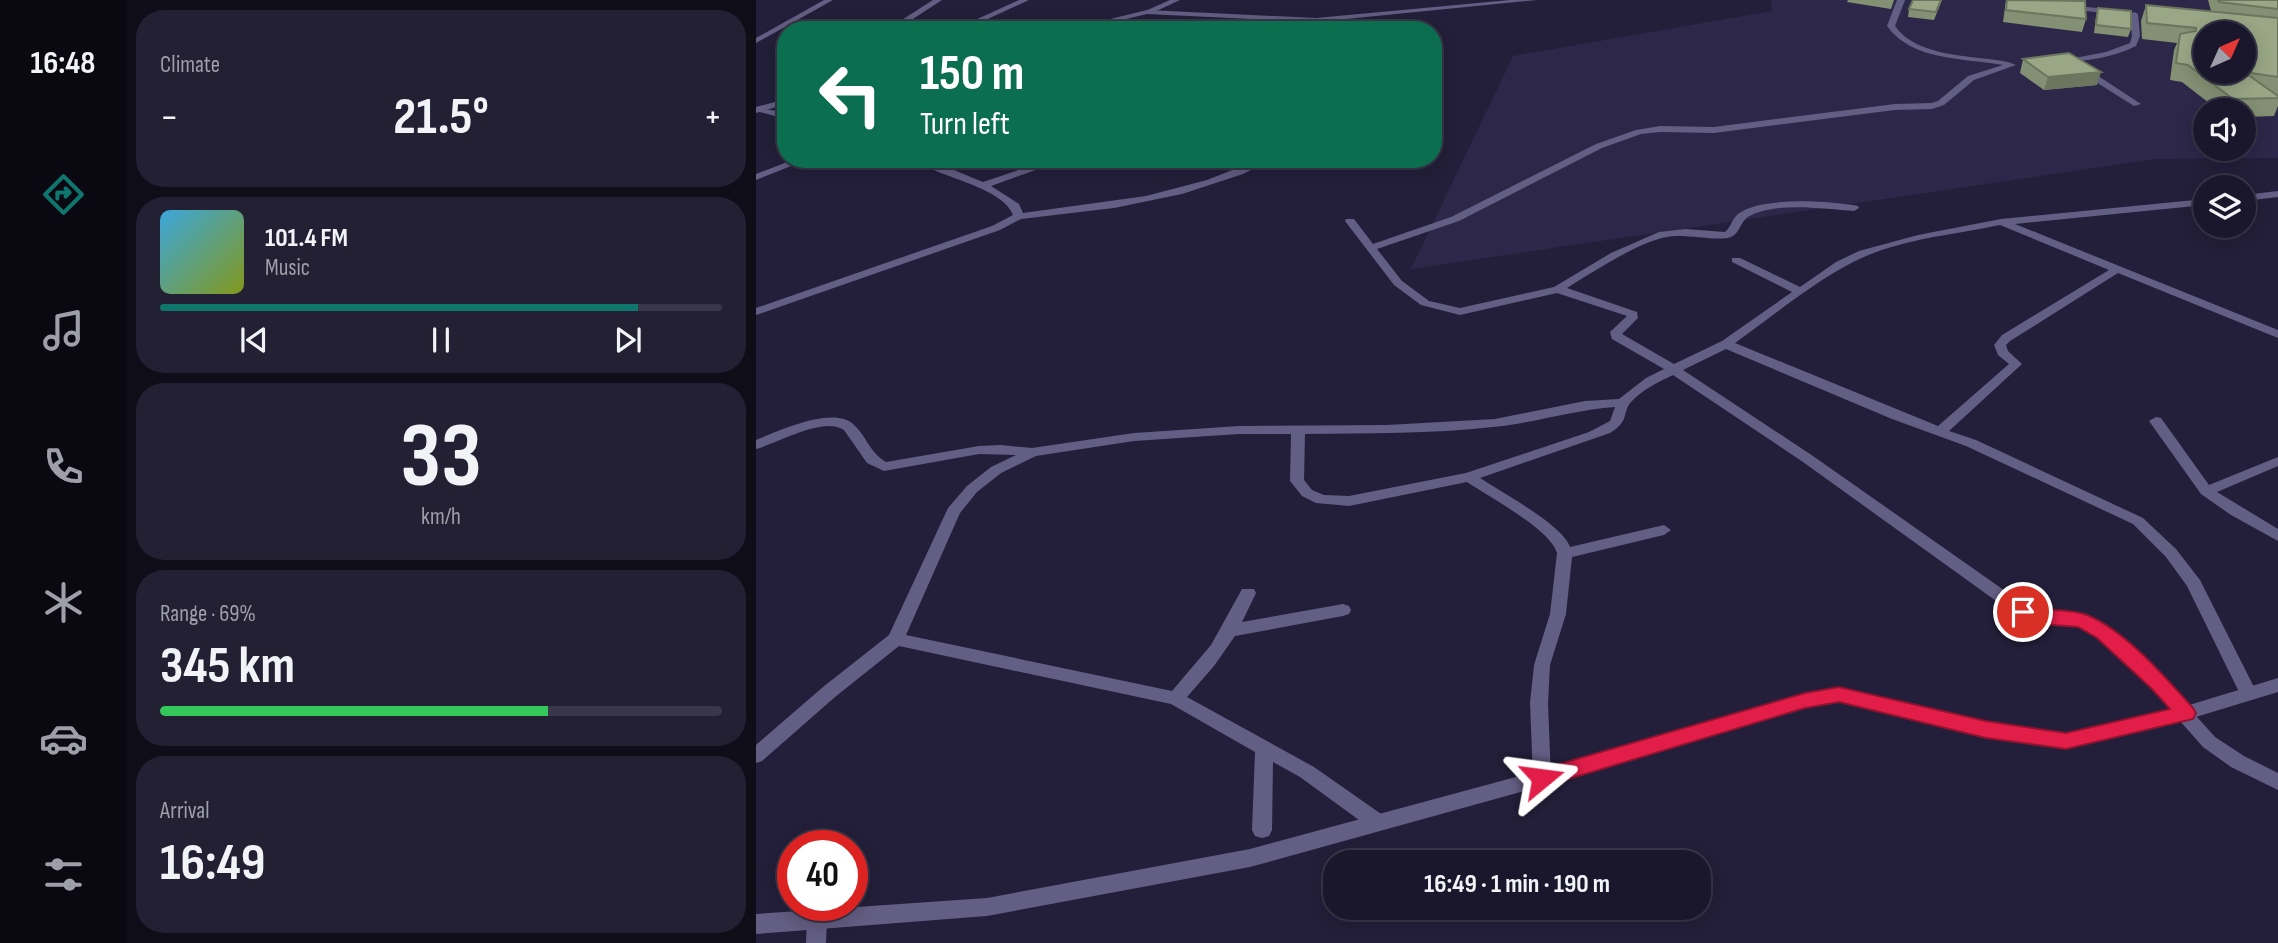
<!DOCTYPE html>
<meta charset="utf-8">
<style>
:root{--surface:#1a172c;--page:#232034;--text:#f1f3f6;--muted:#9f9fa9;--line:#383648;--accent:#0f766e}
body{margin:0;font-family:"Sofia Sans Condensed",sans-serif;background:var(--page);color:var(--text);height:100vh;display:flex;flex-direction:column;font-size:26px;white-space:nowrap}
*{box-sizing:border-box;margin:0}
p{font-size:23px;color:var(--muted)}
.icon{flex:none;width:38px;height:38px;fill:none;stroke:currentColor;stroke-width:2;stroke-linecap:round;stroke-linejoin:round}
.map{position:relative;flex:1;overflow:hidden}
.panel{display:flex;flex-direction:column;gap:10px;padding:10px;background:#0e0d18;width:630px}
.panel>*{flex:none}
.hud{position:absolute;left:21px;top:21px;width:665px;height:147px;border-radius:28px;box-shadow:0 4px 18px #0003,0 0 0 2px var(--line);background:#0b6e4f;color:#fff;overflow:hidden}
.needle{width:46px;rotate:45deg}
.buttons{position:absolute;left:1437px;top:21px;display:grid;gap:14px}
.buttons a{display:grid;place-items:center;width:63px;height:63px;border-radius:50%;background:var(--surface);box-shadow:0 4px 18px #0003,0 0 0 2px var(--line);font-size:35px}
.speed{position:absolute;left:21px;top:830px;display:flex;gap:14px;font-size:35px;font-weight:700;text-align:center}
.speed>*{display:grid;place-content:center;width:91px;height:91px;border-radius:50%;background:var(--surface);box-shadow:0 4px 18px #0003,0 0 0 2px var(--line);line-height:1}
.speed .limit{border:10px solid #d22;background:#fff;color:#111}
.pin{position:absolute;display:grid;place-items:center;width:60px;height:60px;color:#fff;margin:-30px;border:4px solid #fff;border-radius:50%;box-shadow:0 2px 7px #0007}
.me{position:absolute;width:77px;margin:-38px;rotate:74deg;stroke-linejoin:round;filter:drop-shadow(0 0 5px #0008)}
.turn{display:flex;align-items:center;gap:24px;height:147px;padding:0 28px;font-size:32px}
.turn .icon{width:91px;height:91px;stroke-width:2.5}
.turn b{display:block;font-size:49px;line-height:60px}
.big{font-size:52px;font-weight:700;line-height:1.1}
.panel .widget{flex:1;display:flex;flex-direction:column;justify-content:center;gap:10px;min-width:0;padding:0 24px;border-radius:28px;background:var(--page)}
.panel .dial{align-items:center;gap:0}
.dial b{font-size:91px;line-height:1}
.song{display:flex;align-items:center;gap:21px}
.cover{width:84px;height:84px;border-radius:10px;background:linear-gradient(135deg,hsl(200 70% 55%),hsl(70 70% 35%))}
.played{height:7px;border-radius:4px;background:linear-gradient(90deg,var(--accent) 85%,var(--line) 85%)}
.keys{display:flex;justify-content:space-around;direction:ltr}
.heat{display:flex;justify-content:space-between;align-items:center;font-size:38px;direction:ltr}
.charge{height:10px;border-radius:5px;background:linear-gradient(90deg,#34c759 69%,var(--line) 0)}
.trip{position:absolute;left:567px;top:850px;width:388px;height:70px;border-radius:28px;background:var(--surface);box-shadow:0 4px 18px #0003,0 0 0 2px var(--line);font-weight:700;line-height:70px;text-align:center}
main{display:flex;flex:1;min-height:0}
.menu{display:flex;flex-direction:column;width:126px;justify-content:space-around;align-items:center;background:#0a0912;color:var(--muted)}
.menu .icon{width:49px;height:49px}
.menu .current{color:var(--accent)}
.menu b{font-size:32px;color:var(--text)}
.map>svg:first-child{display:block}
.built{fill:#2d2749;fill-rule:evenodd}
.lines{fill:none;stroke-linecap:round;stroke-linejoin:round}
.minor{fill:#635e83;fill-rule:evenodd}
.tertiary{fill:#635e83;fill-rule:evenodd}
.wall{fill:#849073}
.shaded-wall{fill:#6c755e}
.building{fill:#9aa786;stroke:#6c755e;stroke-width:2;fill-rule:evenodd}
.route{fill:#e11d48;stroke:#92132f;stroke-width:2}
</style>
<main>
<nav class="menu">
<b>16:48</b>
<svg class="icon current" aria-label="directions" viewBox="0 0 24 24"><path d="M12 3l9 9-9 9-9-9zM9 14v-3h6M13 9l2 2-2 2"/></svg>
<svg class="icon" aria-label="music" viewBox="0 0 24 24"><path d="M9 18V5l10-2v13"/><circle cx="6" cy="18" r="3"/><circle cx="16" cy="16" r="3"/></svg>
<svg class="icon" aria-label="phone" viewBox="0 0 24 24"><path d="M5 4h4l2 5-3 2q2 4 5 5l2-3 5 2v4C11 20 4 13 5 4z"/></svg>
<svg class="icon" aria-label="climate" viewBox="0 0 24 24"><path d="M12 3v18M4 7l16 10M4 17L20 7"/></svg>
<svg class="icon" aria-label="car" viewBox="0 0 24 24"><path d="M5 17H2v-5l4-1 3-4h7l3 4 3 1v5h-3M9 17h6M6 11h13"/><circle cx="7" cy="17" r="2"/><circle cx="17" cy="17" r="2"/></svg>
<svg class="icon" aria-label="filters" viewBox="0 0 24 24"><path d="M4 7h16M4 17h16"/><circle cx="9" cy="7" r="2"/><circle cx="15" cy="17" r="2"/></svg>
</nav>
<section class="panel">
<div class="widget"><p>Climate</p>
<div class="heat"><a>−</a><b class="big">21.5°</b><a>+</a></div>
</div>
<div class="widget">
<div class="song"><i class="cover"></i><div><b>101.4 FM</b><p>Music</p></div></div>
<div class="played"></div>
<div class="keys"><svg class="icon" aria-label="previous" viewBox="0 0 24 24"><path d="M18 5L8 12l10 7zM5 5v14"/></svg><svg class="icon" aria-label="pause" viewBox="0 0 24 24"><path d="M8 5v14M16 5v14"/></svg><svg class="icon" aria-label="next" viewBox="0 0 24 24"><path d="M6 5l10 7-10 7zM19 5v14"/></svg></div>
</div>
<div class="widget dial"><b>33</b><p>km/h</p></div>
<div class="widget"><p>Range · 69%</p><b class="big">345 km</b><div class="charge"></div></div>
<div class="widget"><p>Arrival</p><b class="big">16:49</b></div>
</section>
<div class="map">
<svg width="1522" height="943" viewBox="0 0 1522 943">
<rect width="100%" height="100%" fill="#231f3a"/>
<path class="built" d="M 1015,0 L 1522,0 L 1522,158 L 1399,159 L 655,269 L 757,56 L 1016,11 ZM 1449,33 L 1488,33 L 1488,72 L 1449,72 ZM 1449,110 L 1488,110 L 1488,149 L 1449,149 Z"/>
<g class="lines">
<path class="minor" d="M 68,0 L 77,0 L 0,43 L 0,38 Z
M 177,0 L 186,0 L 140,30 L 130,30 Z
M 263,0 L 273,0 L 208,30 L 197,30 Z
M 414,0 L 424,0 L 394,14 L 387,12 Z
M 1141,0 L 1149,0 L 1139,26 C 1161,58 1217,55 1252,62 L 1260,65 L 1218,80 L 1188,105 L 1176,109 L 1139,110 L 958,133 L 904,132 L 885,134 L 846,148 L 703,221 L 621,249 L 646,281 L 673,301 L 704,308 L 798,287 L 855,253 L 903,232 L 929,229 L 969,232 C 975,227 976,219 982,214 C 1005,196 1074,201 1102,206 L 1103,208 L 1098,211 C 1068,209 1018,201 992,217 C 984,222 984,233 975,237 C 963,242 928,233 911,237 C 882,242 837,272 811,288 L 881,312 L 882,318 L 866,334 L 918,364 L 966,341 L 1036,292 L 976,262 L 976,258 L 984,258 L 1044,287 L 1080,262 L 1103,251 L 1162,235 L 1245,219 L 1449,199 L 1449,205 L 1259,224 L 1522,330 L 1522,338 L 1362,273 L 1254,341 L 1250,345 L 1252,351 L 1266,364 L 1193,431 L 1220,440 L 1387,518 L 1420,549 L 1444,580 L 1501,693 L 1498,698 L 1492,700 L 1486,698 L 1431,586 L 1410,557 L 1377,524 L 1210,446 L 1136,419 L 970,349 L 927,370 L 1057,456 L 1272,607 L 1318,613 L 1347,624 L 1380,649 L 1459,737 L 1488,756 L 1522,773 L 1522,790 L 1475,767 L 1447,747 L 1368,658 L 1335,632 L 1318,625 L 1261,616 L 1047,462 L 917,375 C 902,382 886,390 875,402 C 866,412 874,421 854,433 L 724,478 C 745,492 807,525 814,547 L 908,525 L 915,530 L 908,535 L 816,557 L 810,614 L 794,665 L 792,703 L 795,778 L 793,783 L 786,786 L 779,783 L 777,778 L 774,703 L 778,665 L 794,614 L 801,553 C 794,529 733,497 711,482 L 593,506 L 560,503 L 546,496 L 534,481 L 535,434 L 483,434 L 378,441 L 280,456 L 245,473 L 221,492 L 204,513 L 150,635 L 416,691 L 455,645 L 486,589 L 498,589 L 500,593 L 486,622 L 587,604 L 593,606 L 595,610 L 593,614 L 587,616 L 479,636 L 458,666 L 431,697 L 558,767 L 628,816 L 631,822 L 628,828 L 621,830 L 614,828 L 544,777 L 517,762 L 516,830 L 513,836 L 506,838 L 499,836 L 496,830 L 499,752 L 415,704 L 143,646 L 79,697 L 6,761 L 0,763 L 0,745 L 67,687 L 133,635 L 192,508 L 211,486 L 235,467 L 260,455 L 223,454 L 128,471 L 111,463 L 88,430 C 67,416 23,443 0,449 L 0,440 C 22,431 79,405 98,425 C 111,437 114,453 130,462 L 223,446 L 245,445 L 276,448 L 378,433 L 483,426 L 631,425 L 739,419 L 829,401 L 863,399 L 890,378 L 908,369 L 856,339 L 854,332 L 871,316 L 801,293 L 704,315 L 665,305 L 638,285 L 589,221 L 590,219 L 598,219 L 617,244 L 695,217 L 840,144 L 880,130 L 904,126 L 958,127 L 1139,104 L 1175,103 L 1182,101 L 1212,76 L 1247,65 C 1208,58 1156,61 1131,26 ZM 1244,225 L 1353,270 L 1246,335 L 1238,345 L 1242,355 L 1253,364 L 1182,426 L 979,343 C 1017,316 1066,275 1108,257 C 1148,239 1201,234 1244,225 ZM 859,407 L 854,421 L 833,432 L 710,473 L 593,496 L 568,495 L 556,490 L 548,480 L 549,434 C 611,433 675,434 737,427 C 778,423 818,410 859,407 Z
M 1311,5 L 1361,10 L 1365,12 L 1361,14 L 1308,9 Z
M 1378,12 L 1382,14 L 1384,36 L 1380,46 C 1357,58 1332,60 1307,63 L 1303,61 L 1350,52 L 1374,43 L 1376,36 L 1374,14 Z
M 503,17 L 510,19 L 489,30 L 479,30 Z
M 557,18 L 564,20 L 554,30 L 545,30 Z
M 1327,68 L 1330,68 L 1385,104 L 1378,106 L 1324,72 L 1323,70 Z
M 0,107 L 30,113 L 30,119 L 0,111 Z
M 39,159 L 53,159 L 0,180 L 0,174 Z
M 158,159 L 171,159 L 227,182 L 295,159 L 310,159 L 235,186 L 263,204 L 267,213 L 390,196 L 451,180 L 504,159 L 517,159 L 487,174 L 426,194 L 358,208 L 265,219 L 244,230 L 0,315 L 0,308 L 236,226 L 257,215 C 246,186 182,178 158,159 Z
M 1522,191 L 1522,197 L 1488,201 L 1488,195 Z
M 1400,417 L 1405,418 L 1453,485 L 1522,457 L 1522,466 L 1461,492 L 1522,529 L 1522,541 L 1475,515 L 1445,494 L 1393,421 Z
M 61,909 L 68,912 L 71,919 L 70,943 L 50,943 L 51,919 L 54,912 Z"/>
<path class="tertiary" d="M 754,0 L 781,0 L 560,22 L 391,14 L 324,30 L 309,30 L 391,10 L 560,18 Z
M 30,99 L 30,104 L 0,113 L 0,107 Z
M 1522,678 L 1522,692 L 1430,720 L 1310,748 L 1230,736 L 1083,701 L 1049,708 L 786,786 L 494,867 L 231,916 L 0,934 L 0,914 L 231,898 L 494,849 L 786,770 L 1049,694 L 1083,687 L 1230,722 L 1310,734 L 1430,706 Z"/>
</g>
<path class="wall" d="M 1092,0 L 1138,0 L 1135,9 L 1091,2 Z
M 1157,0 L 1186,0 L 1178,20 L 1152,17 L 1153,9 Z
M 1250,0 L 1321,0 L 1330,19 L 1326,32 L 1247,22 Z
M 1452,0 L 1522,0 L 1522,95 L 1520,95 L 1522,96 L 1522,106 L 1518,116 L 1488,117 L 1488,110 L 1462,110 L 1426,82 L 1414,80 L 1418,50 L 1421,43 L 1386,39 L 1385,21 L 1390,5 L 1455,11 Z
M 1342,8 L 1375,29 L 1372,37 L 1338,33 L 1340,16 Z
M 1267,59 L 1341,85 L 1288,90 L 1264,73 Z"/>
<path class="shaded-wall" d="M 1345,72 L 1341,85 L 1288,90 L 1292,77 Z"/>
<path class="building" d="M 1157,0 L 1185,0 L 1180,12 L 1153,9 Z
M 1251,0 L 1329,1 L 1330,19 L 1250,10 Z
M 1462,0 L 1522,0 L 1522,9 L 1463,2 Z
M 1390,5 L 1522,18 L 1522,77 L 1488,72 L 1522,96 L 1522,98 L 1477,99 L 1432,65 L 1420,63 L 1424,34 L 1440,31 L 1440,28 L 1391,23 ZM 1449,33 L 1488,33 L 1488,72 L 1449,72 Z
M 1342,8 L 1375,11 L 1375,29 L 1340,25 Z
M 1313,53 L 1345,72 L 1292,77 L 1267,59 Z"/>
<path class="route" d="M 1267,606 C 1288,612 1314,608 1331,615 C 1370,631 1409,677 1437,708 L 1440,713 L 1437,719 L 1310,749 L 1230,738 L 1083,702 L 1049,708 L 786,787 L 778,784 L 775,778 L 778,772 L 786,769 L 1049,693 L 1083,687 L 1230,721 L 1310,733 L 1414,709 L 1396,689 L 1341,638 L 1322,627 L 1284,624 L 1261,617 L 1258,612 L 1261,608 Z"/>
</svg>
<div class="buttons">
<a><svg class="needle" viewBox="-14 -14 28 28"><path d="M0-13l5 13h-10z" fill="#e53935"/><path d="M0 13l5-13h-10z" fill="#9f9fa9"/></svg></a>
<a><svg class="icon" aria-label="sound" viewBox="0 0 24 24"><path d="M4 9h4l5-4v14l-5-4H4zM17 9q2 3 0 6"/></svg></a>
<a><svg class="icon" aria-label="layers" viewBox="0 0 24 24"><path d="M12 4l9 5-9 5-9-5zM3 14l9 5 9-5"/></svg></a>
</div>
<div class="speed"><div class="limit">40</div></div>
<div class="pin" style="left:1267px;top:612px;background:#d93025"><svg class="icon" aria-label="arrive" viewBox="0 0 24 24"><path d="M6 21V4h12l-3 4 3 4H6"/></svg></div>
<svg class="me" style="left:786px;top:778px" viewBox="-20 -20 40 40"><path d="M0-17L14 15 0 8-14 15z" fill="#e11d48" stroke="#fff" stroke-width="4"/></svg>
<div class="trip">16:49 · 1 min · 190 m</div>
<div class="hud">
<div class="turn"><svg class="icon" aria-label="left" viewBox="0 0 24 24"><path d="M17 20v-9H6M10 6l-5 5 5 5"/></svg><div><b>150 m</b>Turn left</div></div>
</div>
</div>
</main>
